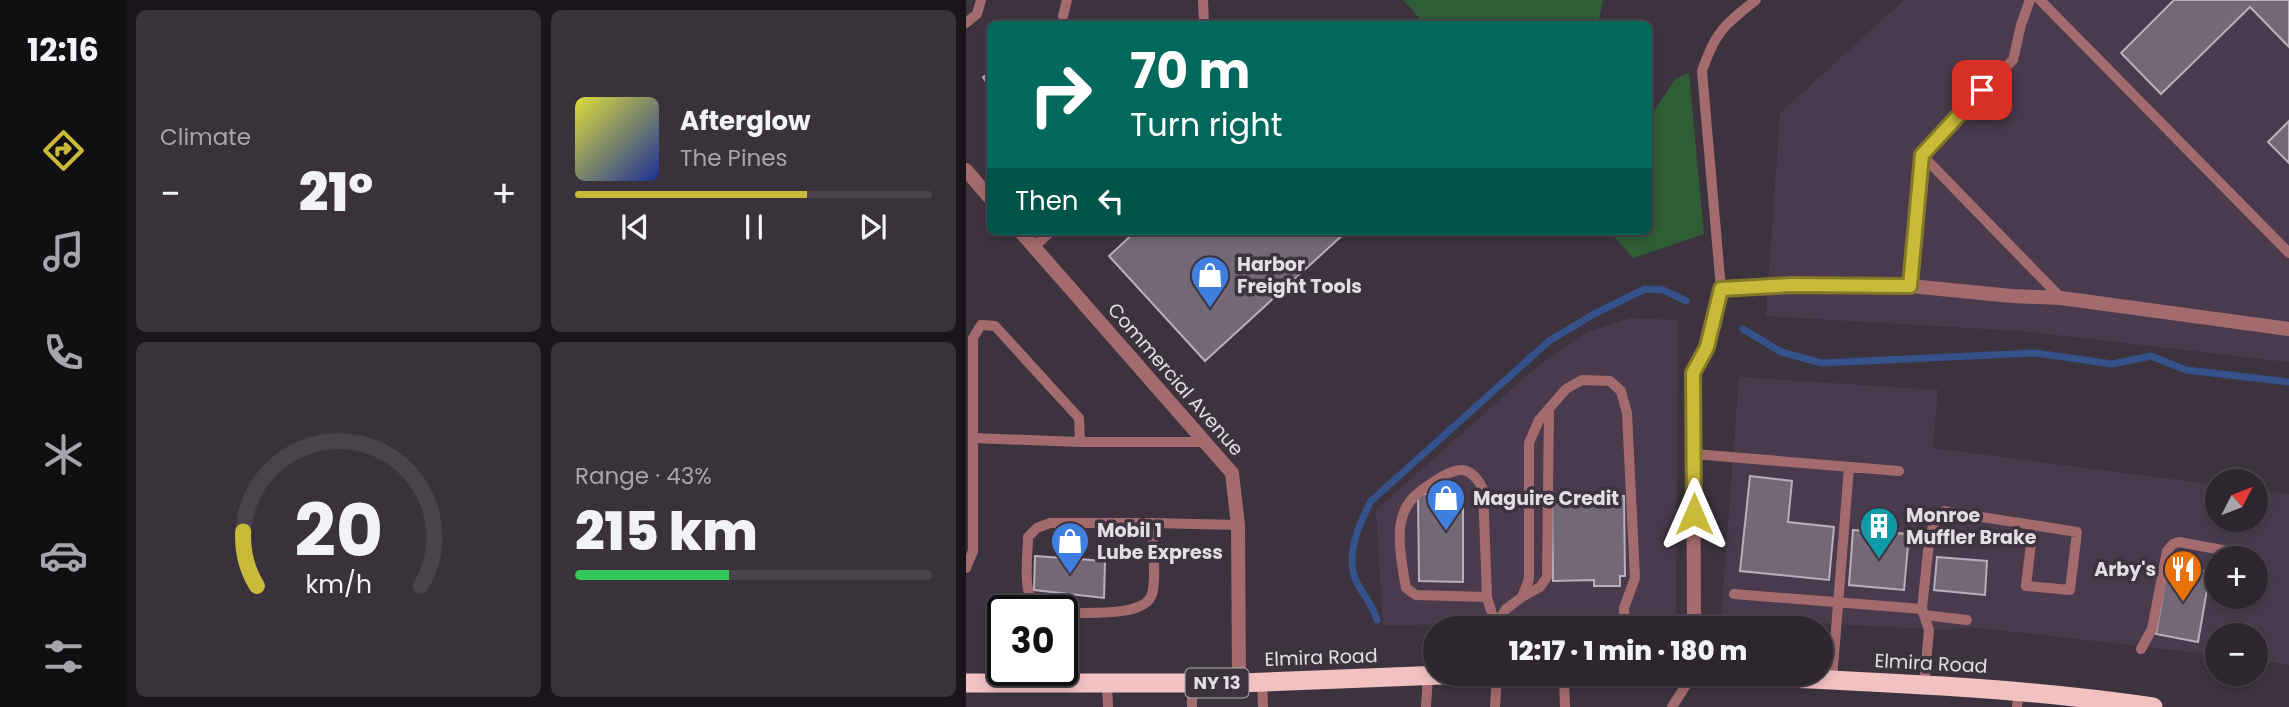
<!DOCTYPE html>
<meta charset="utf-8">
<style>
:root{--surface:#2e262f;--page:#3a323b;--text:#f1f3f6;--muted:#a7a5aa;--line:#49434b;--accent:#caba3a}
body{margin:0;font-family:Poppins,sans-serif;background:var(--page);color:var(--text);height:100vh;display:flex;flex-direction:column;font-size:26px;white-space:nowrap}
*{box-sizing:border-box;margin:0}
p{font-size:23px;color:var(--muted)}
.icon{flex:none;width:38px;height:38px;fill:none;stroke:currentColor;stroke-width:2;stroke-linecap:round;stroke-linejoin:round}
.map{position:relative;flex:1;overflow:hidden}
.sheet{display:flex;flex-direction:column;gap:10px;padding:10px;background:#19151a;width:840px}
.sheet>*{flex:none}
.top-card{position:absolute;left:21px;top:21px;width:665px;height:214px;border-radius:10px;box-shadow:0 4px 10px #0003,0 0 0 2px var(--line);background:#00695c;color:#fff;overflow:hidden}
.needle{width:46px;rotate:48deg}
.controls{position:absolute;left:1239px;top:469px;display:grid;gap:14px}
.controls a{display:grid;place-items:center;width:63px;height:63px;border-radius:50%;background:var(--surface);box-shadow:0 4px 10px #0003,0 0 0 2px var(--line);font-size:35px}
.speed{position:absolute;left:21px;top:595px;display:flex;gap:14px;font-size:35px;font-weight:700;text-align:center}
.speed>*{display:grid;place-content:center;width:91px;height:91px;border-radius:50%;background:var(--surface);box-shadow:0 4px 10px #0003,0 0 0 2px var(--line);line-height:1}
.speed .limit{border:4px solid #111;border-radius:10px;background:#fff;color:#111}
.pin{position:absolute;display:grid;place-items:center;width:60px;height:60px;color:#fff;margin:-30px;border-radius:14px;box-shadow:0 4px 10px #0006}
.me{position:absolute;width:77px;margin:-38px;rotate:0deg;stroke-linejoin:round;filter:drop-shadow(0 0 5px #0008)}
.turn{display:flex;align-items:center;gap:24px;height:147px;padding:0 28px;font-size:32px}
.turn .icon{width:91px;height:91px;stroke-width:2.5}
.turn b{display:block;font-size:49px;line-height:60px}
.then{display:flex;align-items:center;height:66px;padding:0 28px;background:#0003;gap:14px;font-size:26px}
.big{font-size:52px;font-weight:800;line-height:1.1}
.sheet .tile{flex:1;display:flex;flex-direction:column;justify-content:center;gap:10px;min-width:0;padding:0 24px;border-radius:10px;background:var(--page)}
.sheet .dial{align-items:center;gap:0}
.dial svg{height:182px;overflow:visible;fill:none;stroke:var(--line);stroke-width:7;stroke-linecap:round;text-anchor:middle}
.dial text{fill:var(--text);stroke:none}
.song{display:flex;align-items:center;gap:21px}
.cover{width:84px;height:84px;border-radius:10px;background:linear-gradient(135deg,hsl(60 70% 55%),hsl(230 70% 35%))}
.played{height:7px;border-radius:4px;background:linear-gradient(90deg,var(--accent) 65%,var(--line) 65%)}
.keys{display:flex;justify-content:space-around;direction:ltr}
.heat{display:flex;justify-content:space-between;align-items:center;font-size:38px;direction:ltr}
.charge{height:10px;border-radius:5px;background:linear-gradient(90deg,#34c759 43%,var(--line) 0)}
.sheet .tiles{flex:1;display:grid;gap:10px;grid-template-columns:repeat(2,1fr)}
.trip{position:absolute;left:457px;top:616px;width:410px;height:70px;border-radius:35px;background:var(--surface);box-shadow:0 4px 10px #0003,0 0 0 2px var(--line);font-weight:800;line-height:70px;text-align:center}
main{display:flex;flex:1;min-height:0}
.dock{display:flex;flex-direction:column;width:126px;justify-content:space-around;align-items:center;background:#120f13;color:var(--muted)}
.dock .icon{width:49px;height:49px}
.dock .on{color:var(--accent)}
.dock b{font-size:32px;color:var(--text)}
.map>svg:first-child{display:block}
.built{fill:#493b4d;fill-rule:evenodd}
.green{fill:#2f5d35}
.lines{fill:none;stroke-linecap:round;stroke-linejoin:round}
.stream{stroke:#35528b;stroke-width:7}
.building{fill:#736875;stroke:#baaebd;stroke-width:2}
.service{stroke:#a36b6d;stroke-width:10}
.minor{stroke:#a36b6d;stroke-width:14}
.trunk{stroke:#f2c1c2;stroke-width:19}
.route-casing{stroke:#837926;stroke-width:18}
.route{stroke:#caba3a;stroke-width:12}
.labels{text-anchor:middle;stroke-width:7;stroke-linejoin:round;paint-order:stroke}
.shield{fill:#3d333f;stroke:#b1aab2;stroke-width:2}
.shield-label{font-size:18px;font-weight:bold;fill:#e3dde4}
.poi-label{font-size:19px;font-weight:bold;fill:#e3dde4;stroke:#3d333f;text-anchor:start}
.street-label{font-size:19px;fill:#e3dde4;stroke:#3d333f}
</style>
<main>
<nav class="dock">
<b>12:16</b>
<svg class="icon on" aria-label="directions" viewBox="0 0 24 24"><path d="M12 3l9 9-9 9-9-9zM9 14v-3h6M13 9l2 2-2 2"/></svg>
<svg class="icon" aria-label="music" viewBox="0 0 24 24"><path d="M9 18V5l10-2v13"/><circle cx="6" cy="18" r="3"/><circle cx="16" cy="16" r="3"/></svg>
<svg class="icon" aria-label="phone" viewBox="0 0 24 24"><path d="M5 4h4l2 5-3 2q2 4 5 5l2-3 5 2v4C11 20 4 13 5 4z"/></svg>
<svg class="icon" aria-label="climate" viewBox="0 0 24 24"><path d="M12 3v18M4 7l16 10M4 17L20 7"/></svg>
<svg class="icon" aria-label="car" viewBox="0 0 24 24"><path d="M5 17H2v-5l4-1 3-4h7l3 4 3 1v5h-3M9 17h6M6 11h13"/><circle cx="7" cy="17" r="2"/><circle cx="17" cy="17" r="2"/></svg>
<svg class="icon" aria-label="filters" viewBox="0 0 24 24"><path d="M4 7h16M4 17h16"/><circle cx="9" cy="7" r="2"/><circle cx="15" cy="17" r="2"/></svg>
</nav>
<section class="sheet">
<div class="tiles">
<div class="tile"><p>Climate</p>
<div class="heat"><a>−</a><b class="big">21°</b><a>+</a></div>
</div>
<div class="tile">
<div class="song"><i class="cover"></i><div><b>Afterglow</b><p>The Pines</p></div></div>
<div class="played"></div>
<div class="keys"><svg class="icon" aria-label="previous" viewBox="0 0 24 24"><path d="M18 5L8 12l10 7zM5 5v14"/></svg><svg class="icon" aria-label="pause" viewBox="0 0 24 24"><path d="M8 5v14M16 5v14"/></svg><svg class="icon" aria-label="next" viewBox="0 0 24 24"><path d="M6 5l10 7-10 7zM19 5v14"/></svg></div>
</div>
<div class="tile dial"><svg viewBox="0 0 100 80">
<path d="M14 69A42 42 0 1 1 86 69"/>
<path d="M14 69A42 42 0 0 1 8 45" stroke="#caba3a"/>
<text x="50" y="56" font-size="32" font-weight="700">20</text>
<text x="50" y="72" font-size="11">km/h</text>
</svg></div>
<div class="tile"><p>Range · 43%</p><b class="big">215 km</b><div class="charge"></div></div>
</div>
</section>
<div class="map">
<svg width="1323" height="707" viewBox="0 0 1323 707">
<rect width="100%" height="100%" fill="#3d333f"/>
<path class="built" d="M 938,0 L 1323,0 L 1323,362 L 1055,331 L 800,316 L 814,113 Z
M 665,318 L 712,320 L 710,618 L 586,622 L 578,624 L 417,625 L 410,510 L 567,370 L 618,333 Z
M 773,377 L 972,390 L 967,448 L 1251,485 L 1251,520 L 1290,520 L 1290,490 L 1323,494 L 1323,665 L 1290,660 L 1290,635 L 1251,635 L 1251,655 L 1006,627 L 980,630 L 755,618 ZM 1251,558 L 1290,558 L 1290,597 L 1251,597 Z"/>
<path class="green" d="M 437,0 L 637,0 L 632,24 L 459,24 Z
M 723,73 L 738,234 L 667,258 L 643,231 L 682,231 L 683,119 L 709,79 Z"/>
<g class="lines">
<path class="stream" d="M 777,329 L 815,352 L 856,363 L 1070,353 L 1146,364 L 1185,356 L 1220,370 L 1323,382
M 411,620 C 407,605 397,595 390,581 C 379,555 393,524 405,501 L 583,341 L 628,314 L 679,289 L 697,290 L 720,301"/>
</g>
<path class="building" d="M 1208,0 L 1323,0 L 1323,47 L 1284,7 L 1195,94 L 1155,53 Z
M 24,72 L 24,88 L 17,77 Z
M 1323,121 L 1323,163 L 1302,142 Z
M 170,231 L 381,231 L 239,361 L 143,256 Z
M 784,476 L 826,481 L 822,522 L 868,527 L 863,580 L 774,571 Z
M 497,493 L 497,582 L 453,581 L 452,494 Z
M 658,496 L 659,576 L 654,576 L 654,586 L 628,586 L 628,580 L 587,581 L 586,497 Z
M 887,530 L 943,534 L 938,590 L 883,585 Z
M 69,556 L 139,561 L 138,598 L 68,590 Z
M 971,557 L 1021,561 L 1019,595 L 968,590 Z
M 1202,565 L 1244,572 L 1232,642 L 1190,634 Z"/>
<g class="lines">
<path class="service" d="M 237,0 L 238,24
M 1074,0 L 1323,253
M 97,16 L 101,0
M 0,23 L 11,14 L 15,0
M 956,155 L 1095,298
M 68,247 L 85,231
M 944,286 L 956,155 L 997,109 L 1047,60 L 1055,25 L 1064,0
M 755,289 L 736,71 C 749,32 758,25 790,0
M 7,438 L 114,442
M 728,454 L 933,471
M 0,568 L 7,551 L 7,338 L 15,325 L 29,326 L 113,418 L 114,442 L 240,442
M 768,594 L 956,609
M 521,597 L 450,595 L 440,588 C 437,572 431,538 435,522 C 439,501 452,492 469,481 C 490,467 504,463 517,489 L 521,597 L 530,628
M 556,597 L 574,587 L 581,577 L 583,408
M 76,611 C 54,601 62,559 62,537 L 71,528 L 84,523 L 186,523
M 96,613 C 118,612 179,618 186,594 C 191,578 186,541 186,523 L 272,525
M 958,615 L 1001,620
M 530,625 L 540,609 L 556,597 L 563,579 L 563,443 L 573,420 L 600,389 L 616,380 L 644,381 L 655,391 L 661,413 L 669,578 L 658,608 L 659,628
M 1175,649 L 1186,629 L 1201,551 L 1207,544 L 1213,542 L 1283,555
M 598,674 L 599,707
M 866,680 L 883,467
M 296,682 L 297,707
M 141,683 L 142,707
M 958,685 L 963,630 L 956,609 L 963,542 L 967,526 L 978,511 L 1111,532 L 1104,590 L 1060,586 L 1067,526
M 226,707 L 226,683
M 460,707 L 462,676
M 529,707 L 531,674
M 706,707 L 727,674
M 1051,707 L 1053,691"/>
<path class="minor" d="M 0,170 L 24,198
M 54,231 L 266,473 L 272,525 L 273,683
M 728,628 L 727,373 L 741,347 L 755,289 L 825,285 L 944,286 L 1046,296 L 1095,298 L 1323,329"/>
<path class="trunk" d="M 739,674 C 889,682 1039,685 1187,707
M 0,683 L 273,683 L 502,674"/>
</g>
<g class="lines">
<g class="route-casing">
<path id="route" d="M 728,514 L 727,373 L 741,347 L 755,289 L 825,285 L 944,286 L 956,155 L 1016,90"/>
</g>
<use href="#route" class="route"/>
</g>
<defs>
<g id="shop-pin" transform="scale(2.0125)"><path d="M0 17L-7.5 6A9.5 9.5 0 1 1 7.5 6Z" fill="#3f7fe0" stroke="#3d333f"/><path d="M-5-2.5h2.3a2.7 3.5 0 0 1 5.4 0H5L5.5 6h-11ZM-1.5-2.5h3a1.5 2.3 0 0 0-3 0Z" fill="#fff"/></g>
<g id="building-pin" transform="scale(2.0125)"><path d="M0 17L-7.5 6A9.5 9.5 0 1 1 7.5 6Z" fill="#0f9aa8" stroke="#3d333f"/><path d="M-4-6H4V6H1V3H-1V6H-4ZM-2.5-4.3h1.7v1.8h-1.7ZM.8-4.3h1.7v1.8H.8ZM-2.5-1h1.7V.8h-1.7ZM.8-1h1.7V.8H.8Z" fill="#fff"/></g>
<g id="restaurant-pin" transform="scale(2.0125)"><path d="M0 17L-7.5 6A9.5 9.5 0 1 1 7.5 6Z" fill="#e8710a" stroke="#3d333f"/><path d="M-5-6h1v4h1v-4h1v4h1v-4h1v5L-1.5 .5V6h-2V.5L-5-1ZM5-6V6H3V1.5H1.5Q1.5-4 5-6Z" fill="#fff"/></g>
</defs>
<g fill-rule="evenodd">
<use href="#shop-pin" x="244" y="275"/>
<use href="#shop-pin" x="480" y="498"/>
<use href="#building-pin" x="913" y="526"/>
<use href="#shop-pin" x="104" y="541"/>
<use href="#restaurant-pin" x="1217" y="569"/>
</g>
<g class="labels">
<rect class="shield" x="219.5" y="668.5" width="63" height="29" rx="5"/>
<g class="shield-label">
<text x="251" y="689">NY 13</text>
</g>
<g class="poi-label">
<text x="271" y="271">Harbor<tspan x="271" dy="22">Freight Tools</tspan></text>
<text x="507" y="505">Maguire Credit</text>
<text x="940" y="522">Monroe<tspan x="940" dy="22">Muffler Brake</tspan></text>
<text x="131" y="537">Mobil 1<tspan x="131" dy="22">Lube Express</tspan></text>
<text x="1190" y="576" text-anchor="end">Arby's</text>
</g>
<g class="street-label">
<text transform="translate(210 379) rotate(49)" y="7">Commercial Avenue</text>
<text transform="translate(355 657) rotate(-2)" y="7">Elmira Road</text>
<text transform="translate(965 663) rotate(3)" y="7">Elmira Road</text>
</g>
</g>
</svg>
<div class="controls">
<a><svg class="needle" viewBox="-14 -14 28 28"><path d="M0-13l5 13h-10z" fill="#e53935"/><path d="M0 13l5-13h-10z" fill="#a7a5aa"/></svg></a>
<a>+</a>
<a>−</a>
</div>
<div class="speed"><div class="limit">30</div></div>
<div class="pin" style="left:1016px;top:90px;background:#d93025"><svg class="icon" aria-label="arrive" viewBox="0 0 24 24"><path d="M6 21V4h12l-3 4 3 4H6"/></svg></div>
<svg class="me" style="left:728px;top:514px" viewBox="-20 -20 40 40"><path d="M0-17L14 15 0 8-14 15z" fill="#caba3a" stroke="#fff" stroke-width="4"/></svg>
<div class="trip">12:17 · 1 min · 180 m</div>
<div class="top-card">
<div class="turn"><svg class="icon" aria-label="right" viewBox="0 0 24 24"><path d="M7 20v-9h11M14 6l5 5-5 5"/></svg><div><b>70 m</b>Turn right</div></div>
<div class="then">Then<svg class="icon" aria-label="left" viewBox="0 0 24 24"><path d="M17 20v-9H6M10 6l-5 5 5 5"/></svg></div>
</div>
</div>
</main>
